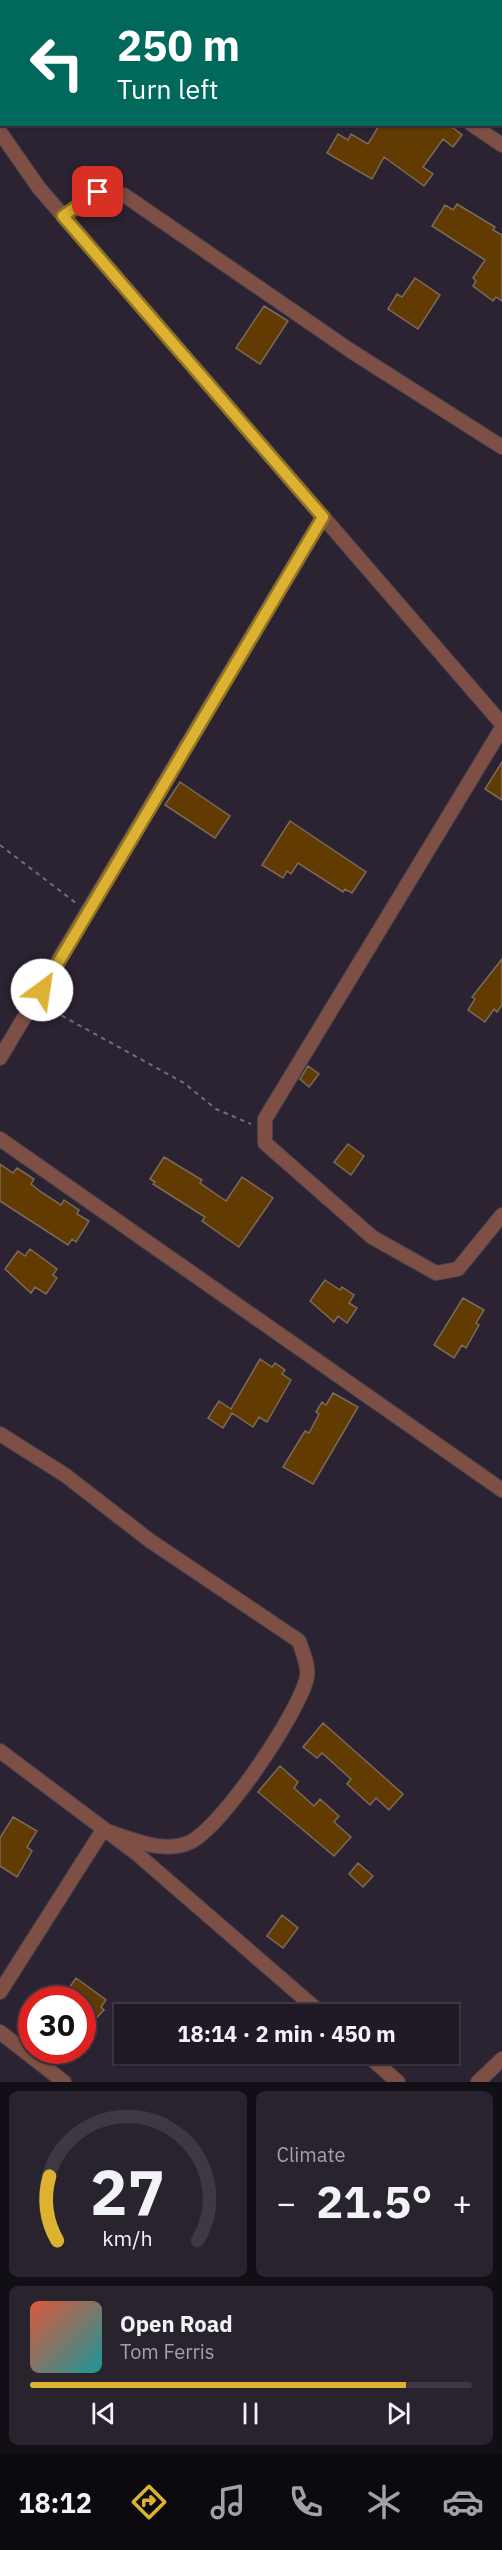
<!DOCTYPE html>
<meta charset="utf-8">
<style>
:root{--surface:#211a26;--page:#29232e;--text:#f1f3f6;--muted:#a2a1a7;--line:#3e3843;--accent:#ddb233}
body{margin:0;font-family:"IBM Plex Sans",sans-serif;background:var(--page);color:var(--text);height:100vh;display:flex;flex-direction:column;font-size:22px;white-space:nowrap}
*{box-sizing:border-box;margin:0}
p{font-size:20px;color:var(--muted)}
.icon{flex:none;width:33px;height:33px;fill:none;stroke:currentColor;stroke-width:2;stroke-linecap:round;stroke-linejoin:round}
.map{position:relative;height:2082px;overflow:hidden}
.panel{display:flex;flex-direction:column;gap:9px;padding:9px;background:#120e15;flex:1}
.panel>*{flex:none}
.hud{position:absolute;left:0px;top:0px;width:502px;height:126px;box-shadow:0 2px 4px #0004,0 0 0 2px var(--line);background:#00695c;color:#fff;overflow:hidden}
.speed{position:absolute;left:18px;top:1986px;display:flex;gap:12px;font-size:30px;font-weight:700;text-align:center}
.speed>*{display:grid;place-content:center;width:78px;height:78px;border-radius:50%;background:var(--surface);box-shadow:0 2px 4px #0004,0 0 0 2px var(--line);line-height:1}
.speed .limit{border:9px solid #d22;background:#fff;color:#111}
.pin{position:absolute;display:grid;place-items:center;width:51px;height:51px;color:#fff;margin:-26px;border-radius:12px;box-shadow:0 3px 9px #0006}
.me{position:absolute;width:66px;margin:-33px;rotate:31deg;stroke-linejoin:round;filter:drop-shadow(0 0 4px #0008)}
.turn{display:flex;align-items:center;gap:21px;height:126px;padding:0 18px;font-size:27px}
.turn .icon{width:78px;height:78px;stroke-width:2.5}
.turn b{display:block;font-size:42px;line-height:51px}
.big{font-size:45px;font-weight:700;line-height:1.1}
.panel .card{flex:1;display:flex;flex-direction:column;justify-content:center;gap:9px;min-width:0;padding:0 21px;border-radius:9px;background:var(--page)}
.panel .dial{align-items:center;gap:0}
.dial svg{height:156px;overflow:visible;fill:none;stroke:var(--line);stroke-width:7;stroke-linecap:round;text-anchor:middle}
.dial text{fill:var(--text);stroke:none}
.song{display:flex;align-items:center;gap:18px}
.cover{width:72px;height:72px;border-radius:9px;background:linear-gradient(135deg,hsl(10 70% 55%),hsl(180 70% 35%))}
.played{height:6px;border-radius:3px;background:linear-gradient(90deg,var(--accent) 85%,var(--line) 85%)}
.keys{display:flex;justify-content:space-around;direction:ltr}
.heat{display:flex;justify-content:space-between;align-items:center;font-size:33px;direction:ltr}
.panel .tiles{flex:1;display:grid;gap:9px;grid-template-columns:1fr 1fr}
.card:last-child{grid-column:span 2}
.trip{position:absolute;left:114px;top:2004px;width:345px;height:60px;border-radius:0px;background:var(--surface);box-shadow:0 2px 4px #0004,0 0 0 2px var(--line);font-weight:700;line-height:60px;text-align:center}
.tab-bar{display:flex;height:96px;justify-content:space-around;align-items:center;background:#0d0a0f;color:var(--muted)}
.tab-bar .icon{width:42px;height:42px}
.tab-bar .selected{color:var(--accent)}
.tab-bar b{font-size:27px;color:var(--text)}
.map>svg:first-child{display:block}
.building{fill:#613b01;stroke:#7a6b5b;stroke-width:1.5}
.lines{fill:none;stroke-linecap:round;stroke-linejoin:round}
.minor-casing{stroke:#48404e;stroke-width:16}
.primary-casing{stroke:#48404e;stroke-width:18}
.path{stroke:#746c79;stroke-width:2;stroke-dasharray:4.5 4.5;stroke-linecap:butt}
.minor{stroke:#7e5045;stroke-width:14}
.primary{stroke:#d2745f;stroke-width:15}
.route-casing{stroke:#907421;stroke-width:15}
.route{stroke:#ddb233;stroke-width:10}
</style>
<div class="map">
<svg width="502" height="2082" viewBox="0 0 502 2082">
<rect width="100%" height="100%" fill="#2c2332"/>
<path class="building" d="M 380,124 L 448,124 L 462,135 L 453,147 L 443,139 L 423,167 L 433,174 L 424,186 L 384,157 L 372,179 L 327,153 L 338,134 L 348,140 L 351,134 L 368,144 Z
M 457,204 L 495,227 L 493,230 L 502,235 L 502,301 L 496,297 L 493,301 L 473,286 L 476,281 L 473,278 L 485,260 L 432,226 L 445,205 L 453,210 Z
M 415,278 L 440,295 L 418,329 L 388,309 L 397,294 L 402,297 Z
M 264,306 L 288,321 L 260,364 L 236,348 Z
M 502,762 L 502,800 L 485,789 Z
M 180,782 L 230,816 L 215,838 L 165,805 Z
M 290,821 L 366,872 L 352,893 L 345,889 L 343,892 L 298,863 L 291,874 L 287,871 L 283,878 L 262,865 Z
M 502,959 L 502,1005 L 497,1012 L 494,1009 L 485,1022 L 468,1010 L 475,999 L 472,997 Z
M 308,1066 L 319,1074 L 309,1087 L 300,1079 Z
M 348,1144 L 364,1156 L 351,1175 L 334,1162 Z
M 164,1157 L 202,1180 L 200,1183 L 226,1201 L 242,1177 L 273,1198 L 239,1247 L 202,1221 L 205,1217 L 153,1184 L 155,1182 L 150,1179 Z
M 0,1164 L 13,1173 L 17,1168 L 34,1179 L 31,1184 L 41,1192 L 61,1205 L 64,1200 L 79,1210 L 77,1214 L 89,1221 L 76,1242 L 72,1239 L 68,1245 L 0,1201 Z
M 30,1249 L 57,1269 L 53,1275 L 57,1278 L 46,1294 L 35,1287 L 31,1293 L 5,1269 L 18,1251 L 25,1256 Z
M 325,1280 L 340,1290 L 342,1287 L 354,1295 L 349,1303 L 357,1308 L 347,1323 L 338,1316 L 334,1322 L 310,1301 Z
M 463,1298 L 484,1310 L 476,1323 L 479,1325 L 466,1348 L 462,1345 L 454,1358 L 434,1345 Z
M 260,1359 L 272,1367 L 275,1363 L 285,1370 L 282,1374 L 291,1380 L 267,1422 L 259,1417 L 253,1427 L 232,1413 L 223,1428 L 208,1418 L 219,1401 L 231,1409 Z
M 333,1393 L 358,1407 L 313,1484 L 283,1467 L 305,1431 L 309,1433 L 319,1414 L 316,1412 L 322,1402 L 326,1405 Z
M 323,1723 L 403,1794 L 389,1810 L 376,1798 L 370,1805 L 347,1784 L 351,1779 L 322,1753 L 317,1758 L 303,1747 Z
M 280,1766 L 298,1782 L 294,1788 L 314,1806 L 320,1799 L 339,1816 L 334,1822 L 351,1837 L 334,1856 L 258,1792 Z
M 13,1817 L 37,1831 L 27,1847 L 32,1851 L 17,1877 L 0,1866 L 0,1838 Z
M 358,1863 L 373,1876 L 363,1887 L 349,1874 Z
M 282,1915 L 298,1928 L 283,1948 L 267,1936 Z
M 76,1978 L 106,2000 L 101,2007 L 104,2010 L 82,2033 L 82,2000 L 61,2000 Z"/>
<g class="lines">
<g class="minor-casing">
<path id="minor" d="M 278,0 L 281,2
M 471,124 L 502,145
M 0,132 L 39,188 L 502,724
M 63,216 L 98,193 L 124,195 L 351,351 L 502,447
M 502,728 L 265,1119 L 265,1143 L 372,1237 L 436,1273 L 458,1269 L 502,1215
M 0,1058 L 323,517
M 0,1139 L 502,1490
M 0,1434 L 65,1475 L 149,1540 L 299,1641 C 302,1651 309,1665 307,1677 C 300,1711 220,1831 188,1843 C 161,1854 129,1838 103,1830 L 0,1992
M 0,1751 L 136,1853 L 322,2014
M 0,2032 L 64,2082
M 366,2054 L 398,2082
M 478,2082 L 502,2059"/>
</g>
<g class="primary-casing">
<path id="primary" d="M 30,2 L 31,0
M 0,51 L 2,48"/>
</g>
<path class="path" d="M 0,845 L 76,903
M 46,1007 L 184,1083 L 216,1109 L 251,1124"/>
<use href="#minor" class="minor"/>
<use href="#primary" class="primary"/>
</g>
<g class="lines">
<g class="route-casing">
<path id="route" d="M 42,990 L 323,517 L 63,216 L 98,192"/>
</g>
<use href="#route" class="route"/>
</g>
</svg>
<div class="speed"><div class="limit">30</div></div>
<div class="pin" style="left:98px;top:192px;background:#d93025"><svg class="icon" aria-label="arrive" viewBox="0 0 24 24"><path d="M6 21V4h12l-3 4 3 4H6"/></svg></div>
<svg class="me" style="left:42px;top:990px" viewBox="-20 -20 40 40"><circle r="19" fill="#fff"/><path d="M0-13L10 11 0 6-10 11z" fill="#ddb233"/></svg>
<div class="trip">18:14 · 2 min · 450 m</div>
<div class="hud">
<div class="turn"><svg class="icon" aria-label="left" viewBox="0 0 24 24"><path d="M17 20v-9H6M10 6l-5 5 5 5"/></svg><div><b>250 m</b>Turn left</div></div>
</div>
</div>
<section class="panel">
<div class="tiles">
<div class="card dial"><svg viewBox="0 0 100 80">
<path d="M14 69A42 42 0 1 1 86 69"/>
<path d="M14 69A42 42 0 0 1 10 36" stroke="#ddb233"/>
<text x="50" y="56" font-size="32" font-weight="700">27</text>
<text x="50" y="72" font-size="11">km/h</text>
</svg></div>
<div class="card"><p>Climate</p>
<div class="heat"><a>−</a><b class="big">21.5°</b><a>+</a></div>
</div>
<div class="card">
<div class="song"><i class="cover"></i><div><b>Open Road</b><p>Tom Ferris</p></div></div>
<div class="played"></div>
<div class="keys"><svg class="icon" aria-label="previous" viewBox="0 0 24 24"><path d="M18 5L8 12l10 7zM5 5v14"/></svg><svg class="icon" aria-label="pause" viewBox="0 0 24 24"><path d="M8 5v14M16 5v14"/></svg><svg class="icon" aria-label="next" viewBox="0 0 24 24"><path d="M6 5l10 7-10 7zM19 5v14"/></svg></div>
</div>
</div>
</section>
<nav class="tab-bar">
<b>18:12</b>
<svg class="icon selected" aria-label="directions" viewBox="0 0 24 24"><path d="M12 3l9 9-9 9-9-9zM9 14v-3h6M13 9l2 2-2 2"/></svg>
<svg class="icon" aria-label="music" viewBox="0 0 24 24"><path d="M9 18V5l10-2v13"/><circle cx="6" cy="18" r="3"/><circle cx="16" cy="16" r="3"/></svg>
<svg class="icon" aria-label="phone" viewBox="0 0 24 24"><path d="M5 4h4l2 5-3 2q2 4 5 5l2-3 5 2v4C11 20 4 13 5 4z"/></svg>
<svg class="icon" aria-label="climate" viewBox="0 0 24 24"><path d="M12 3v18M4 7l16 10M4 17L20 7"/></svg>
<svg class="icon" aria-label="car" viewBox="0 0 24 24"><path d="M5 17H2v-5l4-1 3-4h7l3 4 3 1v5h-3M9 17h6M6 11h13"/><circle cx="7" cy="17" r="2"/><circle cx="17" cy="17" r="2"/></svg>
</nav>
